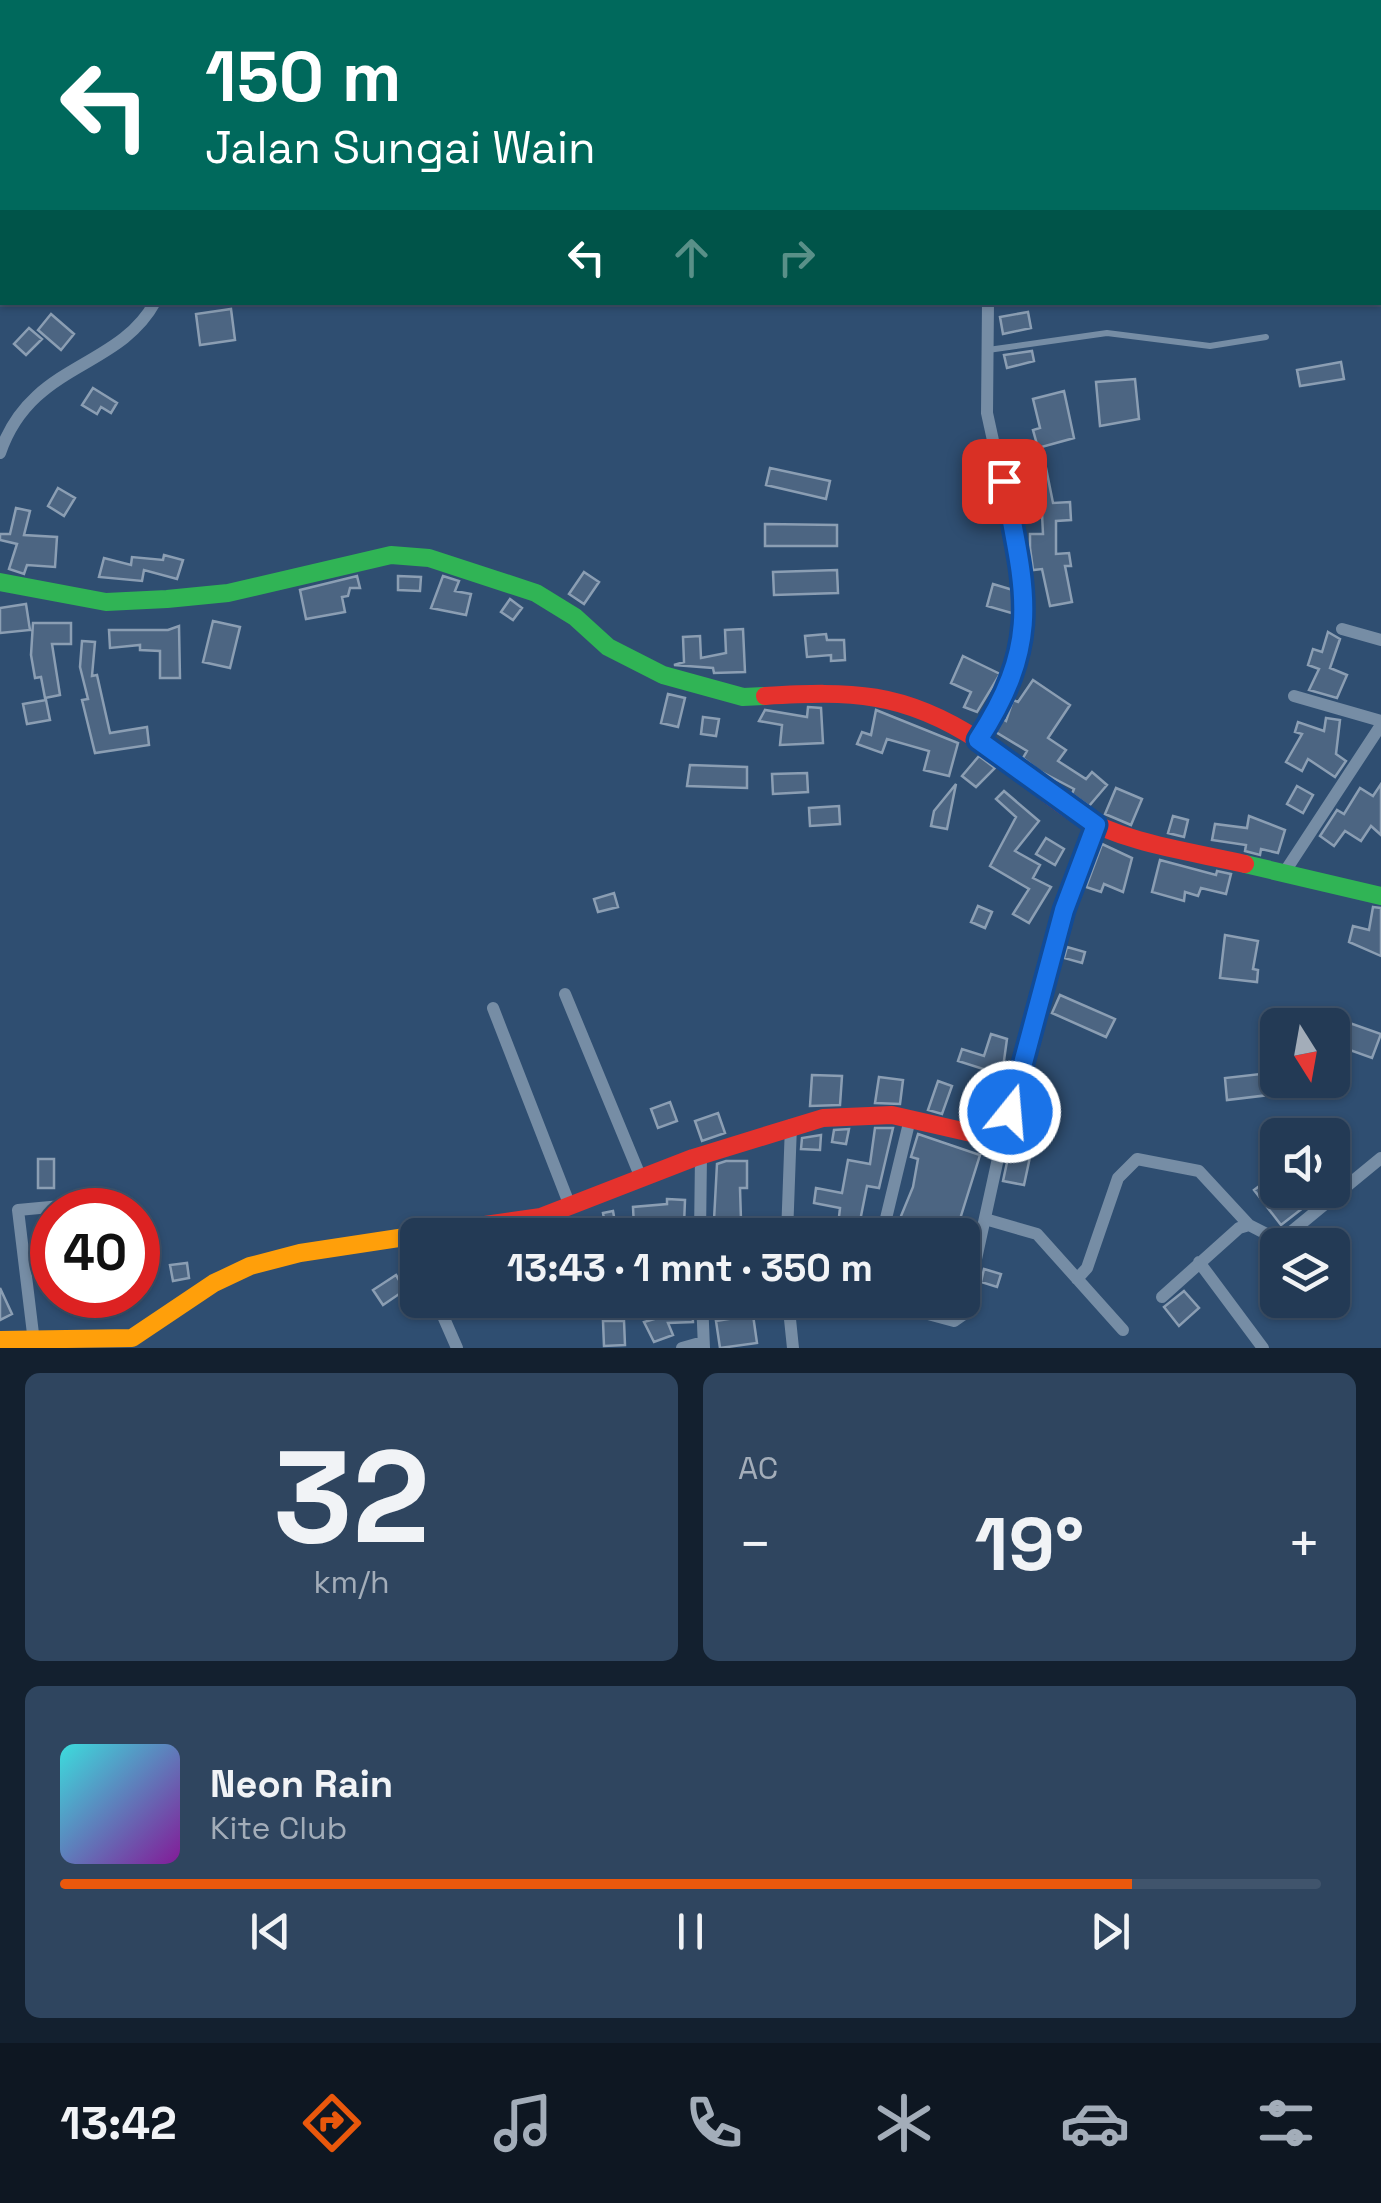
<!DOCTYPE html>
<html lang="id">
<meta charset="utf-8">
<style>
:root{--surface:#233a55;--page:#2f455f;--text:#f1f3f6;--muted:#a3adb9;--line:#40546c;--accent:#ea580c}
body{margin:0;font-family:"Space Grotesk",sans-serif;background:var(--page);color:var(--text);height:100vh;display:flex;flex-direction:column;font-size:38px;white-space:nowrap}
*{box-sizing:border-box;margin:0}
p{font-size:32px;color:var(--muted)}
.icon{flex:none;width:55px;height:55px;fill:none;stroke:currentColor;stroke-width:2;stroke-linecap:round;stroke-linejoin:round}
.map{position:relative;height:1348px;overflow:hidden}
.side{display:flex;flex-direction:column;gap:25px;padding:25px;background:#13202f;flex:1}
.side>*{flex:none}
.hud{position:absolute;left:0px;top:0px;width:1382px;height:305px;box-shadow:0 2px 8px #0004,0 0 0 2px var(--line);background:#00695c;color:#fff;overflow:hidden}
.needle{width:65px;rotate:169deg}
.buttons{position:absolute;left:1260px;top:1008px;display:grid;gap:20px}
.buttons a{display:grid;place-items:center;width:90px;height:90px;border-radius:15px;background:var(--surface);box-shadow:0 2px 8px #0004,0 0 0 2px var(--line);font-size:50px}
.speed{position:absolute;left:30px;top:1188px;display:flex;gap:20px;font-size:50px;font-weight:700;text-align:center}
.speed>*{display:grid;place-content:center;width:130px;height:130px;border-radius:50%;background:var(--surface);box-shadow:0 2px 8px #0004,0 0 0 2px var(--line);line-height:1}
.speed .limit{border:15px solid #d22;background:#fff;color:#111}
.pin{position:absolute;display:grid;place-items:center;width:85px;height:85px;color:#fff;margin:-42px;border-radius:20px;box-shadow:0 5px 15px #0006}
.me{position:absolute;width:110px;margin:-55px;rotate:17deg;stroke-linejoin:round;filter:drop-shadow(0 0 8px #0008)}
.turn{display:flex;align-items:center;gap:35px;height:210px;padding:0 40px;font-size:45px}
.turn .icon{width:130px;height:130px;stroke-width:2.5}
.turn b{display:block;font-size:70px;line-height:85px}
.lanes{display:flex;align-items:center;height:95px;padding:0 40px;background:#0003;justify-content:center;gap:50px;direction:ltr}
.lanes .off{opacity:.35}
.big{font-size:75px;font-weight:800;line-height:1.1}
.side .tile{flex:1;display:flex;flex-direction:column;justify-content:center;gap:15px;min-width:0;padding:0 35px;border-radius:15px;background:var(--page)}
.side .dial{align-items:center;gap:0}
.dial b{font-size:130px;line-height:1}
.song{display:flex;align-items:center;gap:30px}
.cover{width:120px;height:120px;border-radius:15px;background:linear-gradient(135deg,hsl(180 70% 55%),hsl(290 70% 35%))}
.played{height:10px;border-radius:5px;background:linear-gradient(90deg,var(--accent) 85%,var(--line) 85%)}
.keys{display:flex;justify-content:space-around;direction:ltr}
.heat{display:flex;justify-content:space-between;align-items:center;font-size:55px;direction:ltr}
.side .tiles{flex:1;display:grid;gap:25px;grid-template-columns:1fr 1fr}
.tile:last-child{grid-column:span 2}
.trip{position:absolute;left:400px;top:1218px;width:580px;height:100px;border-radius:15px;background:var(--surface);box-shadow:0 2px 8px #0004,0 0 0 2px var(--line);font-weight:800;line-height:100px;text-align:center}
.menu{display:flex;height:160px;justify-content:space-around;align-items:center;background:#0e1722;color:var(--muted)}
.menu .icon{width:70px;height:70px}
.menu .on{color:var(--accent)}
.menu b{font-size:45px;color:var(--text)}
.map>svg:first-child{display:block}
.building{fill:#4c6582;stroke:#8b9eb3;stroke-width:2.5}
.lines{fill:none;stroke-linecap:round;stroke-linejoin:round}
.lane{stroke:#768da5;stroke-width:6}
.street{stroke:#768da5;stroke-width:12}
.fast{stroke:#30b455;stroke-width:18}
.slow{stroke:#ff9f0a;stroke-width:18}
.jam{stroke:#e5322d;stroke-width:18}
.route-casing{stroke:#114b97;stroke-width:25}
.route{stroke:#1a73e8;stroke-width:18}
</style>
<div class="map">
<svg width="1381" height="1348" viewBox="0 0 1381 1348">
<rect width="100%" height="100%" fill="#2f4e71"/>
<path class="building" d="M 231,309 L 235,340 L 200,345 L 196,314 Z
M 1028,312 L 1031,328 L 1003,334 L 1000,317 Z
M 51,314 L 74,334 L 61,350 L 38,330 Z
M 29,328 L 42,339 L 26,355 L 14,344 Z
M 1032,351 L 1034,361 L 1007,368 L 1004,355 Z
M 1341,362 L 1344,379 L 1300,386 L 1297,370 Z
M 1135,379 L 1139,419 L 1100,426 L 1096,382 Z
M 93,388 L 117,403 L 111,413 L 101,407 L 97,414 L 82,405 Z
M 1064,391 L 1074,438 L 1038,448 L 1033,430 L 1040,428 L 1033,399 Z
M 770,468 L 830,481 L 826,499 L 766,485 Z
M 1046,468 L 1053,503 L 1070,502 L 1071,520 L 1056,521 L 1056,554 L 1069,553 L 1071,566 L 1065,566 L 1072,602 L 1050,606 L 1042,569 L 1033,570 L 1030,548 L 1030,534 L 1043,534 L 1041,494 L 1029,496 L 1027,486 L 1040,483 L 1040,469 Z
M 58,488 L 75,498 L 64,516 L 48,506 Z
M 16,508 L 30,511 L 24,535 L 57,537 L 55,567 L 27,565 L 24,574 L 9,569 L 17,544 L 0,540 L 0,534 L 10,534 Z
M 765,524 L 837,525 L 837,546 L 765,546 Z
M 164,555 L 183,560 L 177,579 L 144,570 L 142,581 L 99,577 L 104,558 L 131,565 L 132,557 L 163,560 Z
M 837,570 L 838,593 L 774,595 L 773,572 Z
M 584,572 L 599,582 L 584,604 L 569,594 Z
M 357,576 L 360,588 L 350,588 L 348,596 L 342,597 L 345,612 L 306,619 L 300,590 Z
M 398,576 L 421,577 L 420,591 L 398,590 Z
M 443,576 L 459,581 L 455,591 L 471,594 L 466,615 L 431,608 Z
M 993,584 L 1013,590 L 1015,614 L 987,606 Z
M 510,599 L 522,608 L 513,620 L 501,612 Z
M 26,604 L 30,630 L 0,633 L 0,608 Z
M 213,621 L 240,627 L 230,668 L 203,662 Z
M 33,623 L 71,623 L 71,644 L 52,644 L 60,695 L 45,698 L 41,677 L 35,678 L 31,655 Z
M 179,626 L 180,678 L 160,678 L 160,651 L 140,650 L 140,645 L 110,648 L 109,630 L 168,630 Z
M 743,629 L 745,672 L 714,673 L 713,668 L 674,665 L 684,662 L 683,637 L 700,636 L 701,658 L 726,653 L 725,630 Z
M 1328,632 L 1340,639 L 1330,668 L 1347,675 L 1337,698 L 1309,690 L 1319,669 L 1308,665 L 1313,649 L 1322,652 Z
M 826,634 L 827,640 L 844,640 L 845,660 L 831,661 L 831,655 L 807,657 L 805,636 Z
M 82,641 L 95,642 L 92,676 L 97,675 L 110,733 L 147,727 L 149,745 L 95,753 L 82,700 L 88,699 L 80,667 Z
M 963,656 L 1000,674 L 977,712 L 964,707 L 971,692 L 951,683 Z
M 1033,680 L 1070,705 L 1048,738 L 1066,750 L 1058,761 L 1086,779 L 1092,772 L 1107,785 L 1089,806 L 1072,794 L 1074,789 L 1038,770 L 1023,758 L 1027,751 L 994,731 L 1000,718 L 1006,721 L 1013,700 L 1018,702 Z
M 668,694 L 685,698 L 678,727 L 661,723 Z
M 46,700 L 50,720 L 27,724 L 23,704 Z
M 808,707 L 821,708 L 823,743 L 780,745 L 782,725 L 759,721 L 765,710 L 807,717 Z
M 876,710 L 958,743 L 949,776 L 924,770 L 929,751 L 887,739 L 882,753 L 857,744 L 862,732 L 871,735 Z
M 703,717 L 719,719 L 716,736 L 701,734 Z
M 1326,718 L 1340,720 L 1336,754 L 1346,761 L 1335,777 L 1308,759 L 1302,771 L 1286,762 L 1302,734 L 1295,732 L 1298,722 L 1324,731 Z
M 979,756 L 995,768 L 976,787 L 962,776 Z
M 690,765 L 747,767 L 747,788 L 687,786 Z
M 807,773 L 808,792 L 773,794 L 772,774 Z
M 956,784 L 947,829 L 931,826 L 934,811 Z
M 1381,784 L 1381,835 L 1371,826 L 1361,841 L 1345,831 L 1334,846 L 1320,836 L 1337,810 L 1344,814 L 1360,788 L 1373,796 Z
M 1297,786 L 1313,795 L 1303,813 L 1287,804 Z
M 1116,788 L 1142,799 L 1131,825 L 1105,814 Z
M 1004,791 L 1039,821 L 1015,851 L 1040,865 L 1033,878 L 1051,887 L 1029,923 L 1013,914 L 1029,889 L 990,866 L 1016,817 L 996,799 Z
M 839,806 L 840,824 L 810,826 L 809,808 Z
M 1173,816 L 1188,820 L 1184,837 L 1168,833 Z
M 1249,816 L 1285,830 L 1278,853 L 1261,849 L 1260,855 L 1245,851 L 1246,845 L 1212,840 L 1215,824 L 1247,828 Z
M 1046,838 L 1064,849 L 1055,865 L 1036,854 Z
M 1102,844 L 1132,858 L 1123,892 L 1104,884 L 1101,892 L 1086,887 Z
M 1160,860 L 1216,875 L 1217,871 L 1231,874 L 1226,894 L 1201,888 L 1198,896 L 1185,892 L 1184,901 L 1152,892 Z
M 614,893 L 618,907 L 598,912 L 594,899 Z
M 978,906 L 992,912 L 985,928 L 971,922 Z
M 1373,907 L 1381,908 L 1381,956 L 1349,942 L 1353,926 L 1369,930 Z
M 1225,935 L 1258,941 L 1253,969 L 1258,970 L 1257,982 L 1220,978 Z
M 1067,947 L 1085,952 L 1082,963 L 1064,958 Z
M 1060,995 L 1115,1019 L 1106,1037 L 1052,1013 Z
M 1341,1020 L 1381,1034 L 1372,1058 L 1333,1044 Z
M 991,1034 L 1007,1039 L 1002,1075 L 958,1061 L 962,1049 L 984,1056 Z
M 1278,1072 L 1278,1080 L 1292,1080 L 1294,1092 L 1227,1100 L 1225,1078 Z
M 812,1075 L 842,1076 L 840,1105 L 810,1106 Z
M 879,1077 L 903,1080 L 900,1104 L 875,1103 Z
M 938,1081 L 952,1086 L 942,1114 L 928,1110 Z
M 1027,1094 L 1047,1098 L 1041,1131 L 1019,1127 Z
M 670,1102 L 677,1121 L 658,1128 L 651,1109 Z
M 718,1113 L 725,1133 L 702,1141 L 695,1121 Z
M 875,1128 L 893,1128 L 879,1188 L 867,1186 L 860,1221 L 872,1222 L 871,1235 L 837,1235 L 840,1208 L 814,1203 L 816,1188 L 842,1193 L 848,1160 L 870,1164 Z
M 849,1129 L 846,1144 L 832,1142 L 834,1130 Z
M 918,1134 L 980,1155 L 955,1235 L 925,1235 L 927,1227 L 901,1216 L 913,1187 L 918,1159 L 911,1157 Z
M 821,1135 L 820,1150 L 801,1149 L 802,1138 Z
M 1009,1153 L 1030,1157 L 1024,1185 L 1003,1181 Z
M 38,1159 L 54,1159 L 54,1188 L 38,1188 Z
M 726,1161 L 747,1161 L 747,1188 L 740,1188 L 741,1220 L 714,1220 L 717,1164 Z
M 1278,1172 L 1278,1190 L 1326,1190 L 1281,1225 L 1254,1190 Z
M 667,1199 L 685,1200 L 684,1225 L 634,1227 L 633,1207 L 667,1204 Z
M 613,1211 L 617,1233 L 607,1235 L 603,1213 Z
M 187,1263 L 189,1278 L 173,1281 L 170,1265 Z
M 984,1269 L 1001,1274 L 997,1287 L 981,1282 Z
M 396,1275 L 405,1290 L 383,1305 L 373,1290 Z
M 0,1288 L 12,1314 L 0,1320 Z
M 1184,1291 L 1199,1308 L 1179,1326 L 1164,1307 Z
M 692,1308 L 693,1322 L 668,1323 L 673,1335 L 654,1342 L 644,1322 Z
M 753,1315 L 757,1343 L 720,1348 L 716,1321 Z
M 603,1321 L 624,1321 L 625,1345 L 604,1346 Z"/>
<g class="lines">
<path class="lane" d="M 988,350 L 1107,333 L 1210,346 L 1266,337"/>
<path class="street" d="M 968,0 L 969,2
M 0,453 C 31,362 118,370 155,302
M 1342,629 L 1381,640
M 1294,696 L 1381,721
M 978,740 L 1009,678 L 1026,629 L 1022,573 L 987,413 L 988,302
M 1284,873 L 1381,725
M 565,994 L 641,1178
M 493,1008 L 570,1206
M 985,1219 L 1037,1234 L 1123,1330
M 700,1235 L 701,1155
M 787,1235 L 791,1125
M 882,1235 L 910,1119
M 409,1236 L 418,1256
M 1199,1262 L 1263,1348
M 1077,1279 L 1087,1268 L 1118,1178 L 1137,1159 L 1199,1171 L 1249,1225
M 1162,1297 L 1239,1228 L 1249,1225 L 1280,1241 L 1381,1158
M 436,1300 L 457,1348
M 702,1300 L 704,1348
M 788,1300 L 793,1348
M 876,1300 L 954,1321 L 964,1314 L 1002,1140
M 608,1313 L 686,1300
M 34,1342 L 18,1210 L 104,1202
M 682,1348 L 703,1342"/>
<path class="fast" d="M 0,582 L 106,602 L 167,599 L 228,593 L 391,555 L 429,558 L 536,593 L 575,617 L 608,647 L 663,675 L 743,697 L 765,696
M 1245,864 L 1381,896"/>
<path class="slow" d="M 1020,1073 L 1064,910 L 1096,825
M 0,1340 L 132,1338 L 214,1283 L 250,1266 L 300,1253 L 471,1227"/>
<path class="jam" d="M 765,696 C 851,691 903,691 978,740 C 1012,762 1041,793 1076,814 C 1126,844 1189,851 1245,864
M 471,1227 L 541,1217 L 693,1158 L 823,1118 L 892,1115 L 1002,1140 L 1020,1073"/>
</g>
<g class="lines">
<g class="route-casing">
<path id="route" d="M 1004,481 C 1025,591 1043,640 978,740 L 1096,825 L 1064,910 L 1010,1112"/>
</g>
<use href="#route" class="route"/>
</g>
</svg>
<div class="buttons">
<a><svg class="needle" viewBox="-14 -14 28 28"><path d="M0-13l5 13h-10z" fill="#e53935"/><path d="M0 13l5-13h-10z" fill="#a3adb9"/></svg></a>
<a><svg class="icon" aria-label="sound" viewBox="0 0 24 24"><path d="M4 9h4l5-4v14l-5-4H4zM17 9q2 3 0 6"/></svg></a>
<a><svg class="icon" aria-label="layers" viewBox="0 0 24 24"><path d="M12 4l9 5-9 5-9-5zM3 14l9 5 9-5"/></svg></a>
</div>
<div class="speed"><div class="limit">40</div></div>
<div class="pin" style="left:1004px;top:481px;background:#d93025"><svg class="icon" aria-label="arrive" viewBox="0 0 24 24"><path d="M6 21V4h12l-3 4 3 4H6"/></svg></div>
<svg class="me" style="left:1010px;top:1112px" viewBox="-20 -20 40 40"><circle r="17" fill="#1a73e8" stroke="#fff" stroke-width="3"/><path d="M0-11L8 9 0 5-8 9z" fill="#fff"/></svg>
<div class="trip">13:43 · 1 mnt · 350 m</div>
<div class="hud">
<div class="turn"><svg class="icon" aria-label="left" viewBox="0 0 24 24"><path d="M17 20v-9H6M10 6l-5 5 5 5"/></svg><div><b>150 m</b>Jalan Sungai Wain</div></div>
<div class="lanes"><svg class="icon" aria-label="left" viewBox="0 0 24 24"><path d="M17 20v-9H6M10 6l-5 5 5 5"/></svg><svg class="icon off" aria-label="ahead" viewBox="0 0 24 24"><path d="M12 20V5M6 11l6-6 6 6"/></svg><svg class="icon off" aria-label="right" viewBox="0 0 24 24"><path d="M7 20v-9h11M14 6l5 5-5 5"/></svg></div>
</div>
</div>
<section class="side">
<div class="tiles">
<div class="tile dial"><b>32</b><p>km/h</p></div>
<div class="tile"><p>AC</p>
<div class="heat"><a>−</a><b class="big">19°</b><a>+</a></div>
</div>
<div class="tile">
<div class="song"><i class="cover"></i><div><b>Neon Rain</b><p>Kite Club</p></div></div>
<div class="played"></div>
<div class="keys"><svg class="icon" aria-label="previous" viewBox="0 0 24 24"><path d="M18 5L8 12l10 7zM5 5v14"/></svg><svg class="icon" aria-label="pause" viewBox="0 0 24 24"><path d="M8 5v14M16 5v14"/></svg><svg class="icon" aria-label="next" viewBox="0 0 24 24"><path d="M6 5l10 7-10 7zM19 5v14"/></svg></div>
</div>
</div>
</section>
<nav class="menu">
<b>13:42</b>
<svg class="icon on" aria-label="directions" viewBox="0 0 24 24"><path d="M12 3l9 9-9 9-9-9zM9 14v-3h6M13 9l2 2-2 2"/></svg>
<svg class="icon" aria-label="music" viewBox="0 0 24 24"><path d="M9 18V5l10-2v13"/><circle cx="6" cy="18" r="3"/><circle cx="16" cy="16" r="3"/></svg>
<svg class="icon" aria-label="phone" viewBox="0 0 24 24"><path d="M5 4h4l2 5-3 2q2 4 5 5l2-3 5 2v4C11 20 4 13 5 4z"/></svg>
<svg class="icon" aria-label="climate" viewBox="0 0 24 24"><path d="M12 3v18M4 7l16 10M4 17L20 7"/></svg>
<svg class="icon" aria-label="car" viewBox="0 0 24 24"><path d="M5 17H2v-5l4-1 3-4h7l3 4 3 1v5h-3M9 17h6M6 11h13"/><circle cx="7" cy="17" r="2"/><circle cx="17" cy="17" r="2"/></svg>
<svg class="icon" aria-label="filters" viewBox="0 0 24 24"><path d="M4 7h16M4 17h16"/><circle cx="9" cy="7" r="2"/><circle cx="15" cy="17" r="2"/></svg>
</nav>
